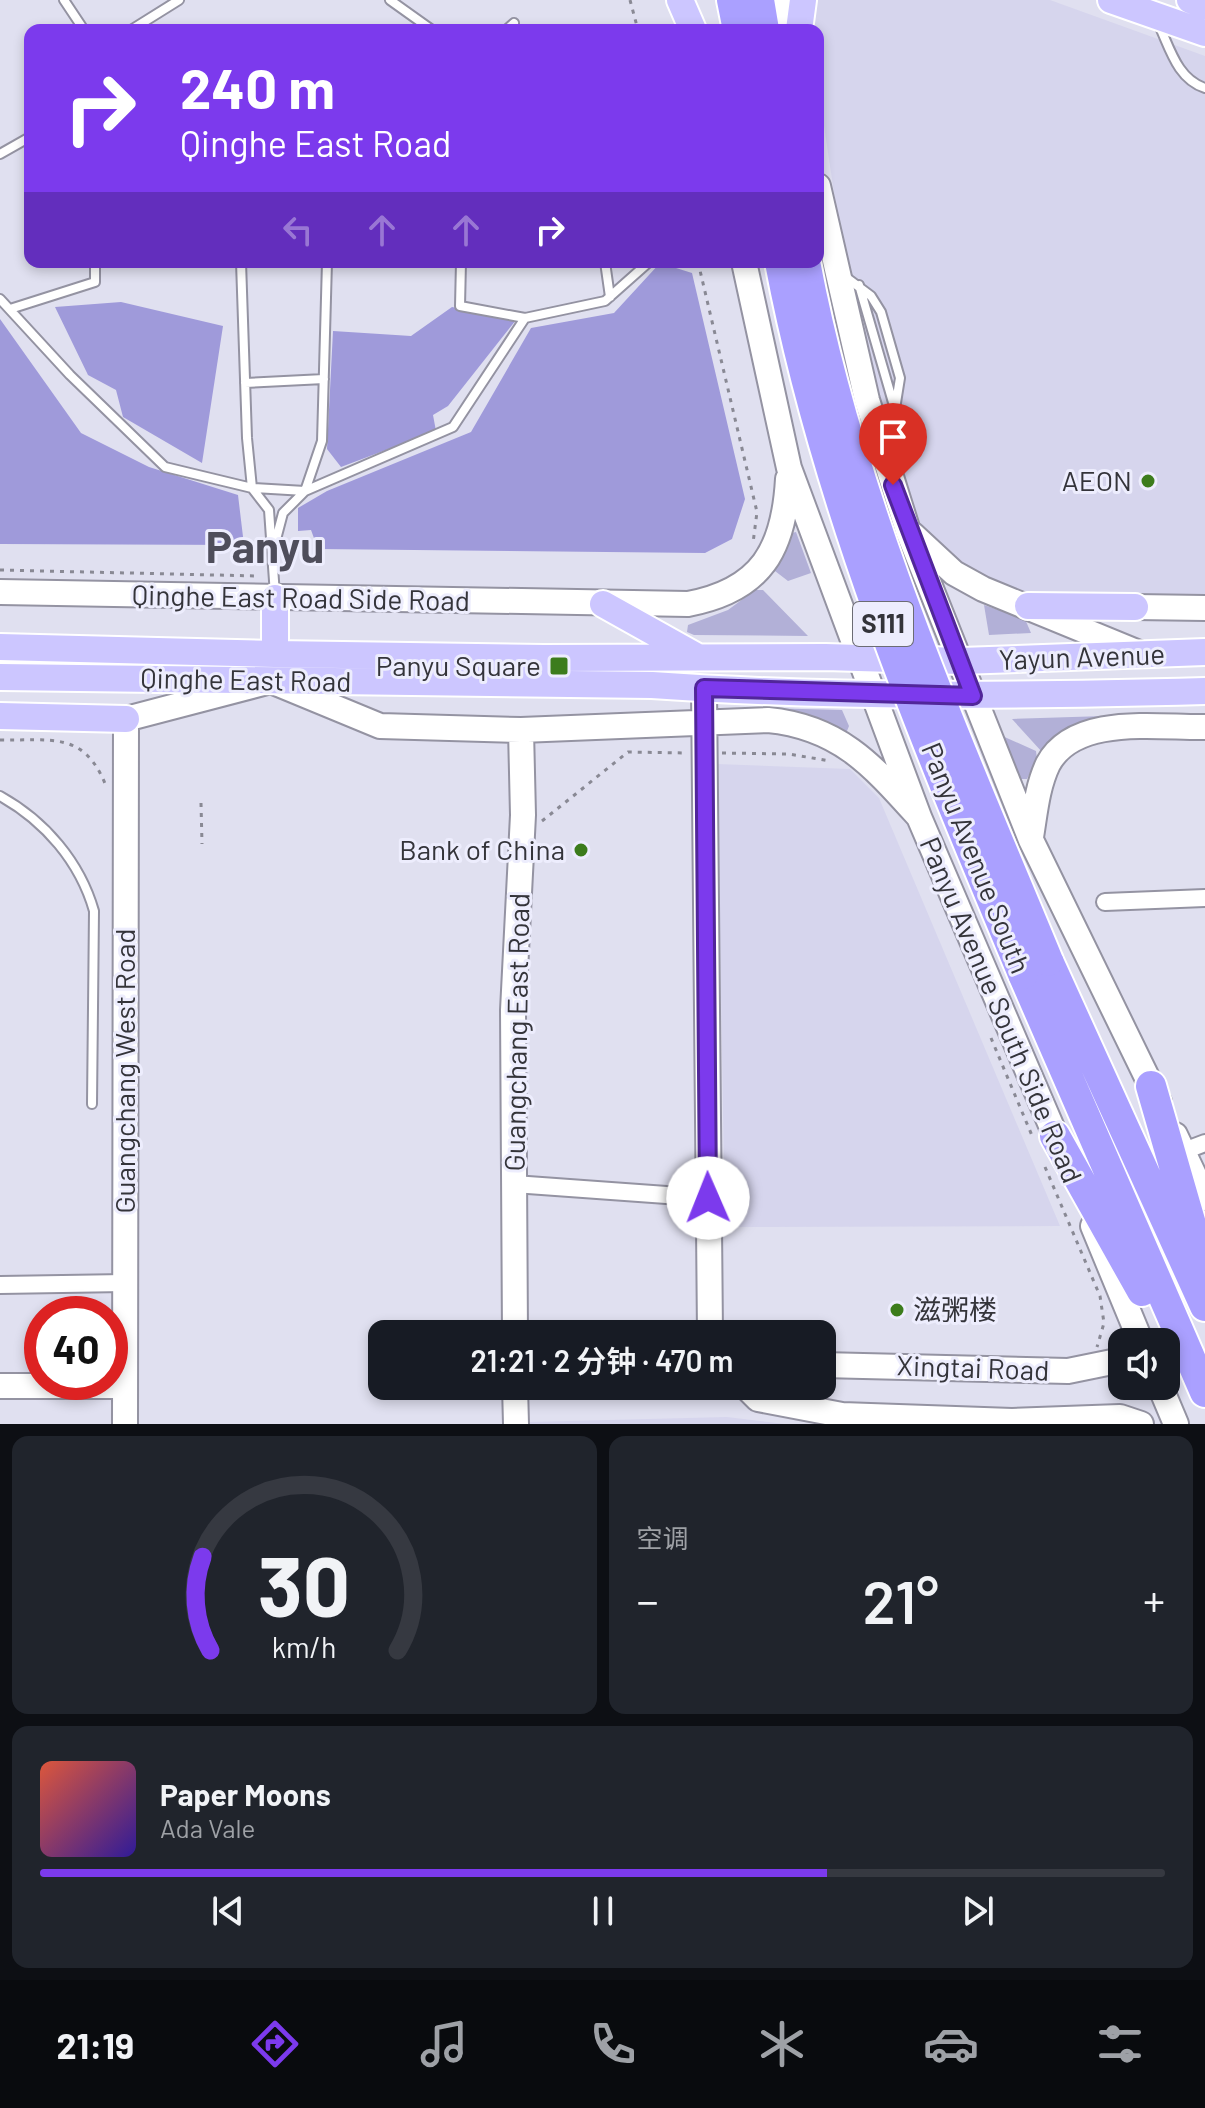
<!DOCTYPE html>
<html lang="zh">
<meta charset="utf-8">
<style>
:root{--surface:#171b24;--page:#20242c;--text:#f1f3f6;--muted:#9ea1a6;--line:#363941;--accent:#7c3aed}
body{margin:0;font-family:Barlow,"Noto Sans SC",sans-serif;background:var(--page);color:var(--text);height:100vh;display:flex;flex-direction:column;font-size:30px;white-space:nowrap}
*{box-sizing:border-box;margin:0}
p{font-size:26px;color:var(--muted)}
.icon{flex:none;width:44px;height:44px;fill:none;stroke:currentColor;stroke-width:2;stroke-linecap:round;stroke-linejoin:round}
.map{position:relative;height:1424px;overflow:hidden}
.details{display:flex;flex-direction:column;gap:12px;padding:12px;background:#0d0f14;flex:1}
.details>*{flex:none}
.guide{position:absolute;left:24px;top:24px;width:800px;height:244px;border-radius:16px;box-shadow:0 4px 12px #0003;background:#7c3aed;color:#fff;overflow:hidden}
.controls{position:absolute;left:1108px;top:1328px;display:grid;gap:16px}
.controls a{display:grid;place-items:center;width:72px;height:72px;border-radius:16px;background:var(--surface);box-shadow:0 4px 12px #0003;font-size:40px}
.speed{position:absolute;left:24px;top:1296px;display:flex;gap:16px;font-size:40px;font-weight:700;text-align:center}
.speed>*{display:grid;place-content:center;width:104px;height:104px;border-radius:50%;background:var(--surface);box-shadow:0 4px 12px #0003;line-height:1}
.speed .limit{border:12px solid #d22;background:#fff;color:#111}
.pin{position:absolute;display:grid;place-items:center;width:68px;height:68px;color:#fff;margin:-82px -34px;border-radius:50% 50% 50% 0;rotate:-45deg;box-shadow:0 0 8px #0007}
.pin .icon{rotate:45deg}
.me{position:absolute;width:88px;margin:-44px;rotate:359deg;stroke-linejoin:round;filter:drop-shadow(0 0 6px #0008)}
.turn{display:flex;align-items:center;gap:28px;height:168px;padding:0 24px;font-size:36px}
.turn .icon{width:104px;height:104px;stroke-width:2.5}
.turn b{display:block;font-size:56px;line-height:68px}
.lanes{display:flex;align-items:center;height:76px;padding:0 24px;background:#0003;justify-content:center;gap:40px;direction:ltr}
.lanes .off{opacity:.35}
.big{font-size:60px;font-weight:600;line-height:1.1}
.details .widget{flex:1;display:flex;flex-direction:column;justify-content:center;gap:12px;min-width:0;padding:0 28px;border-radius:16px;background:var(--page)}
.details .dial{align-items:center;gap:0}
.dial svg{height:208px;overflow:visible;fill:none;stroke:var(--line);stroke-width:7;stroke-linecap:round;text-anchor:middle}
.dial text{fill:var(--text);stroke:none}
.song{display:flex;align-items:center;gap:24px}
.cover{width:96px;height:96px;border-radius:12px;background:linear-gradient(135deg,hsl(10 70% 55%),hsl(250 70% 35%))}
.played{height:8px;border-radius:4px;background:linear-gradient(90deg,var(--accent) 70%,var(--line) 70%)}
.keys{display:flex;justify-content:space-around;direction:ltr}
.heat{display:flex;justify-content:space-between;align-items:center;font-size:44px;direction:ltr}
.details .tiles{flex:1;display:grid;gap:12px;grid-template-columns:1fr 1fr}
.widget:last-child{grid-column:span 2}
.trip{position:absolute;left:368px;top:1320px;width:468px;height:80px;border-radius:16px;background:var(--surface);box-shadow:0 4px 12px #0003;font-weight:600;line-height:80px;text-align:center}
.menu{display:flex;height:128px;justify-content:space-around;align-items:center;background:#090b0e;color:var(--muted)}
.menu .icon{width:56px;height:56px}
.menu .current{color:var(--accent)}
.menu b{font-size:36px;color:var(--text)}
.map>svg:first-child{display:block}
.built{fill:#d6d5ed}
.green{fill:#b2b0d7}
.forest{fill:#9f9ada}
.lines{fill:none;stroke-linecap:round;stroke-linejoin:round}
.lane-casing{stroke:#9493a2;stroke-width:12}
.street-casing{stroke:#9493a2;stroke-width:20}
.secondary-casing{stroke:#9493a2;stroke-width:28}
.primary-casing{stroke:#fff;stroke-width:30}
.highway-casing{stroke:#fff;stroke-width:34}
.path{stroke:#898994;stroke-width:3;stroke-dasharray:4 6;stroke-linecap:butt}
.lane{stroke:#fff;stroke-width:8}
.street{stroke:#fff;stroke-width:16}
.secondary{stroke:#fff;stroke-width:24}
.primary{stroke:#ccc6ff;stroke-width:26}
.highway{stroke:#aaa0ff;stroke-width:30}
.highway-bridge-casing{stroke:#fff;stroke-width:34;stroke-linecap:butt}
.highway-bridge{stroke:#aaa0ff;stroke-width:30}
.route-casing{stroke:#51269a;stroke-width:20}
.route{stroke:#7c3aed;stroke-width:14}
.poi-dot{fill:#3c7c1c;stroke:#ededfd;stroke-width:3}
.labels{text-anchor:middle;stroke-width:6;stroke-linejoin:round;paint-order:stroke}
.shield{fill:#ededfd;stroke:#6c6c74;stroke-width:2}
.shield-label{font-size:26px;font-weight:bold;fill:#34343a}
.poi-label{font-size:28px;fill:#34343a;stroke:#ededfd;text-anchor:end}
.street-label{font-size:28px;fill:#34343a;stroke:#ededfd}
.town-label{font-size:44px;font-weight:bold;fill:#4f4e5b;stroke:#ededfd}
</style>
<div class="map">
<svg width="1205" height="1424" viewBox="0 0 1205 1424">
<rect width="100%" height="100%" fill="#e0e0f0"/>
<path class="built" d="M 814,0 L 1050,0 L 1205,56 L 1205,597 L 1038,600 L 991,586 L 921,535 L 890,441 L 845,266 L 818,86 L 818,30 L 810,30 Z
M 717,764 L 850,769 L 879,798 L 1060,1226 L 725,1227 Z
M 727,1417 L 784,1424 L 529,1424 L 529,1422 Z"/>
<path class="green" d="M 796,532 L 811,573 L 788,581 L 775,571 L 788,534 Z
M 755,590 L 763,590 L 808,636 L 694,635 L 687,632 L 688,625 L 728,610 Z
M 984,605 L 1025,619 L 1031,633 L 989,635 Z
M 761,708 L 842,710 L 849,726 L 845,736 L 764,715 Z
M 1105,716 L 1112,721 L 1042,752 L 1012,719 Z
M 1000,735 L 1036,751 L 1037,759 L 1027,779 L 1021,779 Z"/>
<path class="forest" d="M 660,263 L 692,273 L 745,499 L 732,539 L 705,553 L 318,549 L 311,530 L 298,531 L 298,508 L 327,491 L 471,432 L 531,328 L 614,313 Z
M 121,302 L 223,326 L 202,463 L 123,417 L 116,390 L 88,375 L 55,307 Z
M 452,307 L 516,320 L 448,406 L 433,415 L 436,431 L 341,467 L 327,449 L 333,331 L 411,336 Z
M 0,319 L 81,433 L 149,467 L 238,495 L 244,545 L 0,544 Z"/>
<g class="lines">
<g class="lane-casing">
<path id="lane" d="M 64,0 L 84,30
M 390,0 L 432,30
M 1158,23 C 1170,48 1177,79 1205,88
M 131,30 L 179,0
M 506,30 L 514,23
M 0,154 L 30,137
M 241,262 L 247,438 L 252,488 L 269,510 L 275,595
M 461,262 L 460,306 L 525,318
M 605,262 L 610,297
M 843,275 L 871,296 L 881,312 L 900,378 L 895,409 L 883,430
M 859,285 L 894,406
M 0,299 L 70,375 L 165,467 L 252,488 L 305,491 L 453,427 L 525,318 L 605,301 L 649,262
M 10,309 L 95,282 L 95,262
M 245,383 L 324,379
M 274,547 L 283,513 L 305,491 L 322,441 L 327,262
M 0,796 C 45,821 80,862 94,911 L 92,1104"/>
</g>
<g class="street-casing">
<path id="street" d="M 1105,902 L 1205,898
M 1184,1151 L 1205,1143
M 514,1184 L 708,1198
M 0,1285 L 125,1283"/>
</g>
<g class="secondary-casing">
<path id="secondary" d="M 784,0 L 788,30
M 818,186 L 867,400 L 908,531 L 1031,840 L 1159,1102
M 744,262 L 789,468 L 919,817 L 1062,1151
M 913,535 L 954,573 L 983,589 L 1139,653
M 0,592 L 688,604 C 762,590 784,549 788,479
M 1135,607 L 1205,608
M 704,688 L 710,1334
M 1031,837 C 1035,813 1037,787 1048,764 C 1075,714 1158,728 1205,727
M 1175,1135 L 1205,1198
M 1093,1226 L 1141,1342
M 515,1334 L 513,1010 L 523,815 L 521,730
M 822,1365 L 1068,1371 L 1122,1360
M 0,1386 L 125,1386
M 515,1386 L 516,1424
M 745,1386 L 758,1399 L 842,1415 L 1012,1421 L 1120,1417 L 1141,1424
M 1160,1386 L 1176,1424
M 125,1424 L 126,719 L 271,681 L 380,726 L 521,730 L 768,720 C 840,727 873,766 919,817"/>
</g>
<g class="primary-casing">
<path id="primary" d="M 680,0 L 693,30
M 1111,0 L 1205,33
M 1190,0 L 1205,6
M 799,30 L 803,0
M 603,604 L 696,656
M 1028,606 L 1135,607
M 0,647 L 275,654 L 544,658 L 825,657 L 961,661 L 1205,652
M 275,654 L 275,598
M 0,677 L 652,685 C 836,698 1020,696 1205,691
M 0,716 L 126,719"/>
</g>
<g class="highway-casing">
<path id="highway" d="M 732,0 L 738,30
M 759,0 L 764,30
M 1048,961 L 1205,1306
M 1023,974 L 1205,1392
M 1151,1086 L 1201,1259
M 1055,1136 L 1142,1291"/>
</g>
<path class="path" d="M 630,0 L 638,30
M 698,262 L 757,512 L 753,543
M 0,570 L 258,576
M 0,740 C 50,741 84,730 106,786
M 722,753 L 789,754 L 830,761
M 201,803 L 202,844
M 542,821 L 628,752 L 687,753
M 991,1038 L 1033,1138
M 1045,1167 L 1100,1296 L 1104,1323 L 1097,1347"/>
<use href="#lane" class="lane"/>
<use href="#street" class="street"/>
<use href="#secondary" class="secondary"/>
<use href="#primary" class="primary"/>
<use href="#highway" class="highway"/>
<g class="highway-bridge-casing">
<path id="highway-bridge" d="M 780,262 C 827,509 926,742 1023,974
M 805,262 C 851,505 954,734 1048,961"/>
</g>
<use href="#highway-bridge" class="highway-bridge"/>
</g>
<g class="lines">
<g class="route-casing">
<path id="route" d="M 708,1198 L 704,688 L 973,696 L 893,485"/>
</g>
<use href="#route" class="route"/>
</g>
<g class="poi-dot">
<circle cx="1148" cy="481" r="8"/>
<rect x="549" y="656" width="20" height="20" rx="4"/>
<circle cx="581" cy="850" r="8"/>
<circle cx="897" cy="1310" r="8"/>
</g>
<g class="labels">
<rect class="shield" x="853" y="602" width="60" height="44" rx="6"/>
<g class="shield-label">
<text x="883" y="633">S111</text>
</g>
<g class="poi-label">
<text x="1132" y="491">AEON</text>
<text x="541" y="676">Panyu Square</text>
<text x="565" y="860">Bank of China</text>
<text x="913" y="1320" text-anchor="start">滋粥楼</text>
</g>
<g class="street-label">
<text transform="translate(301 598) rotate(1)" y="10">Qinghe East Road Side Road</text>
<text transform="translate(1082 657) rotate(-2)" y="10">Yayun Avenue</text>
<text transform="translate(246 680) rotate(1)" y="10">Qinghe East Road</text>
<text transform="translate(976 858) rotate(68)" y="10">Panyu Avenue South</text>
<text transform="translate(1001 1010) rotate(67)" y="10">Panyu Avenue South Side Road</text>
<text transform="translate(517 1032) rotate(-89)" y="10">Guangchang East Road</text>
<text transform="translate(125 1071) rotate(-90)" y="10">Guangchang West Road</text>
<text transform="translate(973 1368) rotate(2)" y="10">Xingtai Road</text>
</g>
<g class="town-label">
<text x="265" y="563">Panyu</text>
</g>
</g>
</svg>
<div class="controls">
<a><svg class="icon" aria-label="sound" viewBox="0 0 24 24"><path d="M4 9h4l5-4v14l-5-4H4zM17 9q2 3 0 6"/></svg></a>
</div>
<div class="speed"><div class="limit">40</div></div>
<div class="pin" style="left:893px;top:485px;background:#d93025"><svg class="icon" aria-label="arrive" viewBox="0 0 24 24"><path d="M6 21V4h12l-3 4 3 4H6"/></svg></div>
<svg class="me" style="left:708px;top:1198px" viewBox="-20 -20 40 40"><circle r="19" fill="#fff"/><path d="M0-13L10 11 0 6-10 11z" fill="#7c3aed"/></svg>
<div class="trip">21:21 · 2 分钟 · 470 m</div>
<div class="guide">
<div class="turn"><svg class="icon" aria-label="right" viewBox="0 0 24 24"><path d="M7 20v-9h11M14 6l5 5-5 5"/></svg><div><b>240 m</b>Qinghe East Road</div></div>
<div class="lanes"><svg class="icon off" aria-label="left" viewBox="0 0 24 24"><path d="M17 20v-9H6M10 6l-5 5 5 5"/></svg><svg class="icon off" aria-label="ahead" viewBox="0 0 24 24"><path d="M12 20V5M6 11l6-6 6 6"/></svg><svg class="icon off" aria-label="ahead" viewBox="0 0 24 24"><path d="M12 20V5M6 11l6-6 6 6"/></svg><svg class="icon" aria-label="right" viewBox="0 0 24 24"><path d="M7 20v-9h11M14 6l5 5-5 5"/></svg></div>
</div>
</div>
<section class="details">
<div class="tiles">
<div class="widget dial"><svg viewBox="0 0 100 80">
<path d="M14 69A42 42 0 1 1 86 69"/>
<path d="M14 69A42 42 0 0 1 11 33" stroke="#7c3aed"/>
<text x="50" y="56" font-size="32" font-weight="700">30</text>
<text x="50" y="72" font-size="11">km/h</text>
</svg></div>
<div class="widget"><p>空调</p>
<div class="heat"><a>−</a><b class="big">21°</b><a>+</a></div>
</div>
<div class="widget">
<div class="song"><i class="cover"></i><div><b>Paper Moons</b><p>Ada Vale</p></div></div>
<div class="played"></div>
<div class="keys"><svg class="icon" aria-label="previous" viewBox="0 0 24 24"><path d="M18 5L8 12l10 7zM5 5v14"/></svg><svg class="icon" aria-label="pause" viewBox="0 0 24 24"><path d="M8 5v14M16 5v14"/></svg><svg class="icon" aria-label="next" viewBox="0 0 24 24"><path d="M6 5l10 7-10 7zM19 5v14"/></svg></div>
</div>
</div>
</section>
<nav class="menu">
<b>21:19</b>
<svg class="icon current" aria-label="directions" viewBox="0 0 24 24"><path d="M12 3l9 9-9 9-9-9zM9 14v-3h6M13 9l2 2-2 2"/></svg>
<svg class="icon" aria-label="music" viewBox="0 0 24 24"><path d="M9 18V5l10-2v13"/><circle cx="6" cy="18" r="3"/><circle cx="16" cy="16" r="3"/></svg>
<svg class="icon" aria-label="phone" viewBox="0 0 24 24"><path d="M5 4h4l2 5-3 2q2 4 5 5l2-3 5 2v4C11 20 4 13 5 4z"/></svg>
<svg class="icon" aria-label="climate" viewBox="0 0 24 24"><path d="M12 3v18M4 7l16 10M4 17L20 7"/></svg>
<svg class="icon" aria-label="car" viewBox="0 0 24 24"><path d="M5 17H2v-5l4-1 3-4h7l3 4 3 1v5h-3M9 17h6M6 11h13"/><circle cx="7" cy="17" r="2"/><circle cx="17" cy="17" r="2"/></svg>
<svg class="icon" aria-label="filters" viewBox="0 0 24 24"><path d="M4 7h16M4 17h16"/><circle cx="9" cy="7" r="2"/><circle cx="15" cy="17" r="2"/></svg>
</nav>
